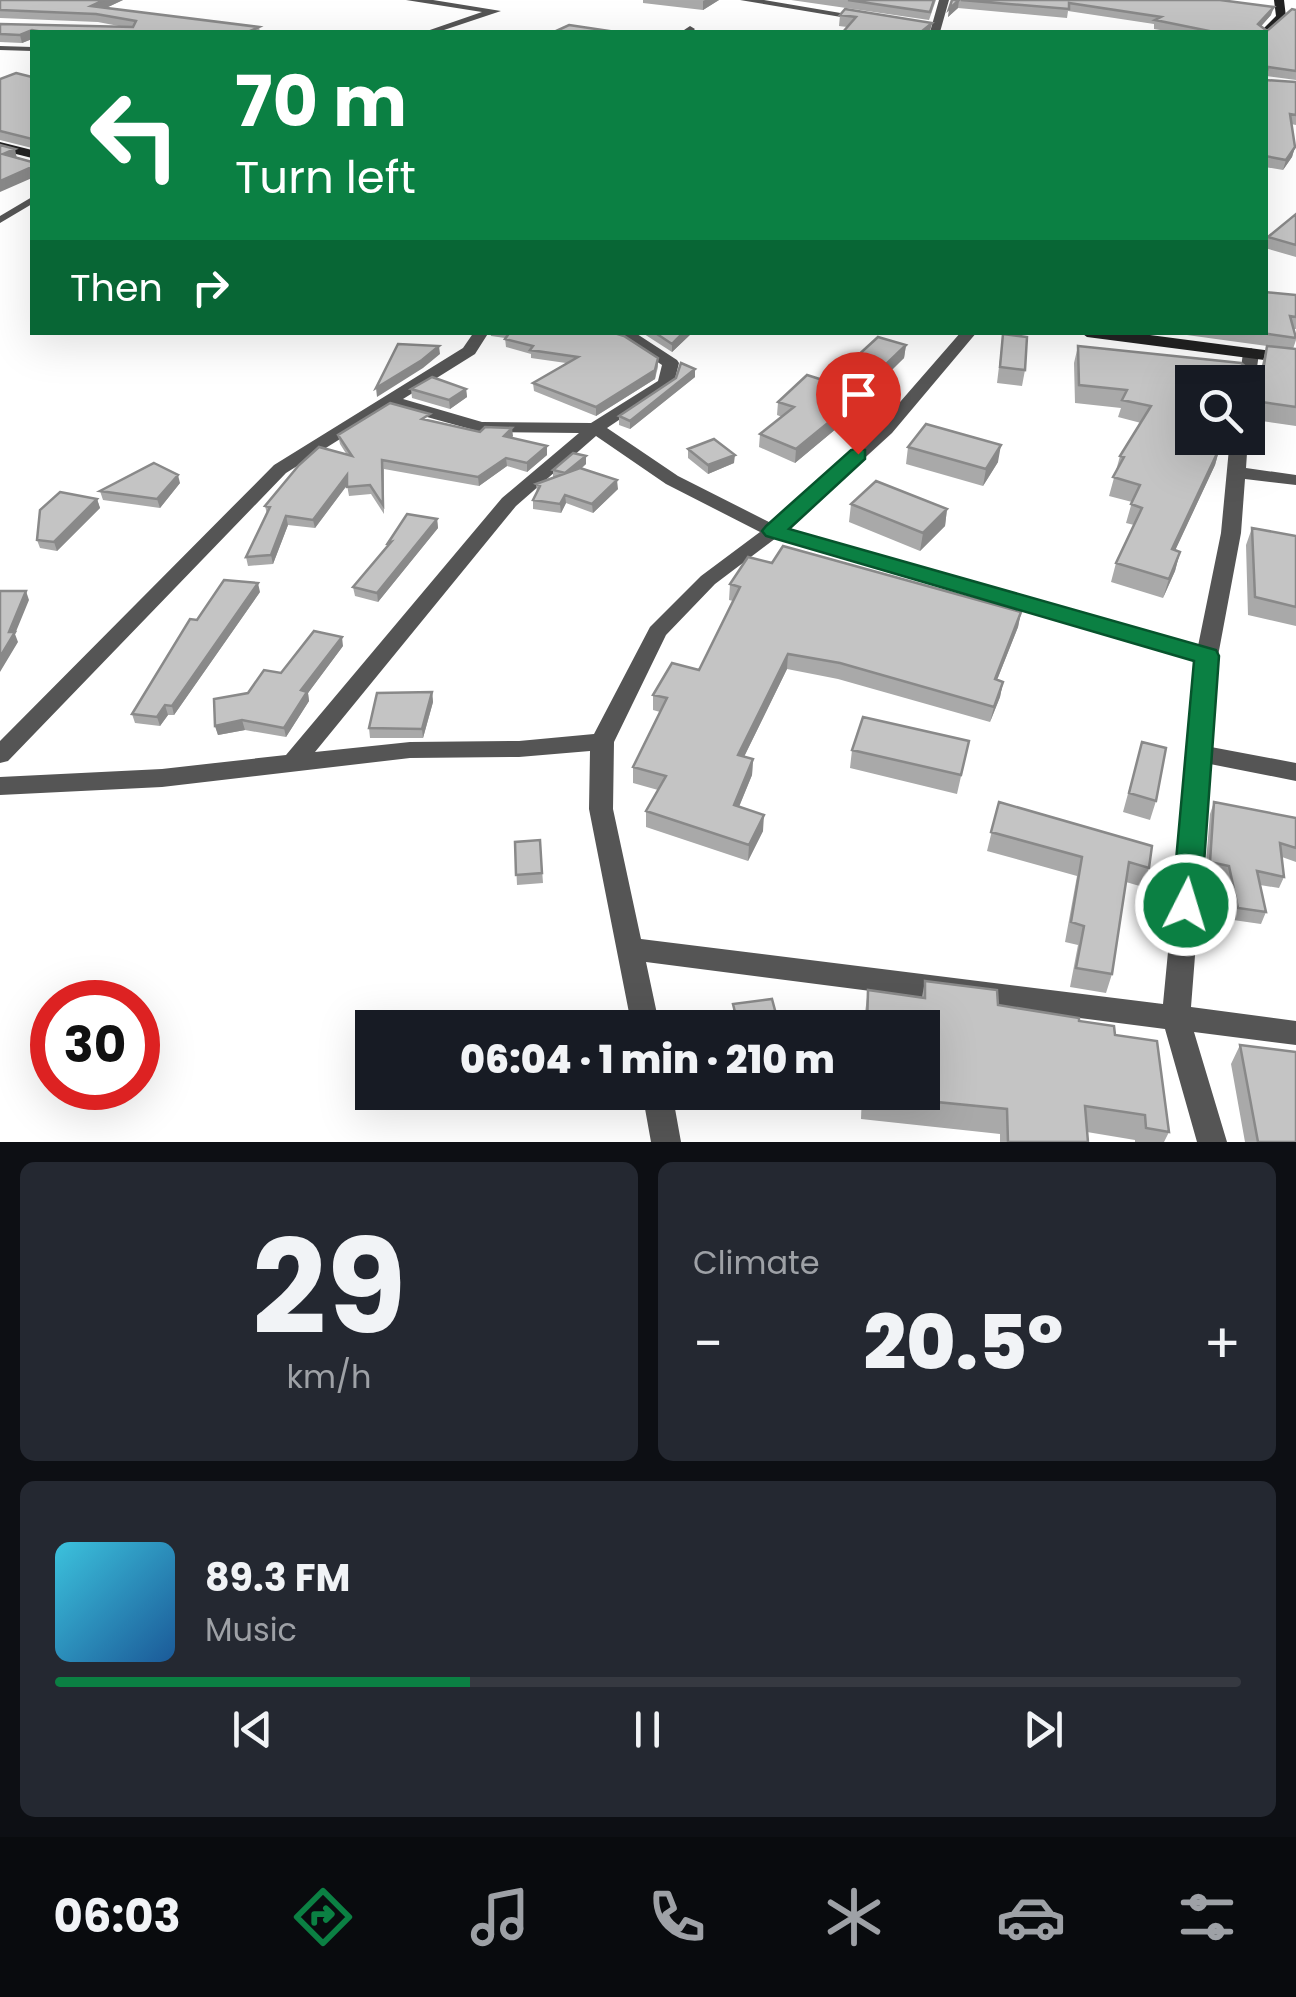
<!DOCTYPE html>
<meta charset="utf-8">
<style>
:root{--surface:#171b24;--page:#242831;--text:#f1f3f6;--muted:#9ea1a6;--line:#363941;--accent:#0b8043}
body{margin:0;font-family:Poppins,sans-serif;background:var(--page);color:var(--text);height:100vh;display:flex;flex-direction:column;font-size:38px;white-space:nowrap}
*{box-sizing:border-box;margin:0}
p{font-size:32px;color:var(--muted)}
.icon{flex:none;width:55px;height:55px;fill:none;stroke:currentColor;stroke-width:2;stroke-linecap:round;stroke-linejoin:round}
.map{position:relative;height:1142px;overflow:hidden}
.side{display:flex;flex-direction:column;gap:20px;padding:20px;background:#0d0f14;flex:1}
.side>*{flex:none}
.banner{position:absolute;left:30px;top:30px;width:1238px;height:305px;border-radius:0px;box-shadow:0 10px 40px #0002;background:#0b8043;color:#fff;overflow:hidden}
.buttons{position:absolute;left:1175px;top:365px;display:grid;gap:20px}
.buttons a{display:grid;place-items:center;width:90px;height:90px;border-radius:0px;background:var(--surface);box-shadow:0 10px 40px #0002;font-size:50px}
.speed{position:absolute;left:30px;top:980px;display:flex;gap:20px;font-size:50px;font-weight:700;text-align:center}
.speed>*{display:grid;place-content:center;width:130px;height:130px;border-radius:50%;background:var(--surface);box-shadow:0 10px 40px #0002;line-height:1}
.speed .limit{border:15px solid #d22;background:#fff;color:#111}
.pin{position:absolute;display:grid;place-items:center;width:85px;height:85px;color:#fff;margin:-102px -42px;border-radius:50% 50% 50% 0;rotate:-45deg;box-shadow:0 0 10px #0007}
.pin .icon{rotate:45deg}
.me{position:absolute;width:110px;margin:-55px;rotate:5deg;stroke-linejoin:round;filter:drop-shadow(0 0 8px #0008)}
.turn{display:flex;align-items:center;gap:35px;height:210px;padding:0 40px;font-size:45px}
.turn .icon{width:130px;height:130px;stroke-width:2.5}
.turn b{display:block;font-size:70px;line-height:85px}
.then{display:flex;align-items:center;height:95px;padding:0 40px;background:#0003;gap:20px;font-size:38px}
.big{font-size:75px;font-weight:800;line-height:1.1}
.side .widget{flex:1;display:flex;flex-direction:column;justify-content:center;gap:15px;min-width:0;padding:0 35px;border-radius:15px;background:var(--page)}
.side .dial{align-items:center;gap:0}
.dial b{font-size:130px;line-height:1}
.song{display:flex;align-items:center;gap:30px}
.cover{width:120px;height:120px;border-radius:15px;background:linear-gradient(135deg,hsl(190 70% 55%),hsl(210 70% 35%))}
.played{height:10px;border-radius:5px;background:linear-gradient(90deg,var(--accent) 35%,var(--line) 35%)}
.keys{display:flex;justify-content:space-around;direction:ltr}
.heat{display:flex;justify-content:space-between;align-items:center;font-size:55px;direction:ltr}
.side .tiles{flex:1;display:grid;gap:20px;grid-template-columns:1fr 1fr}
.widget:last-child{grid-column:span 2}
.trip{position:absolute;left:355px;top:1010px;width:585px;height:100px;border-radius:0px;background:var(--surface);box-shadow:0 10px 40px #0002;font-weight:800;line-height:100px;text-align:center}
.tabs{display:flex;height:160px;justify-content:space-around;align-items:center;background:#090b0e;color:var(--muted)}
.tabs .icon{width:70px;height:70px}
.tabs .active{color:var(--accent)}
.tabs b{font-size:45px;color:var(--text)}
.map>svg:first-child{display:block}
.lines{fill:none;stroke-linecap:round;stroke-linejoin:round}
.lane{fill:#555;fill-rule:evenodd}
.street{fill:#555;fill-rule:evenodd}
.secondary{fill:#222;fill-rule:evenodd}
.wall{fill:#a9a9a9}
.shaded-wall{fill:#898989}
.building{fill:#c4c4c4;stroke:#898989;stroke-width:2.5}
.route{fill:#0b8043;stroke:#07532c;stroke-width:2.5}
</style>
<div class="map">
<svg width="1296" height="1142" viewBox="0 0 1296 1142">
<rect width="100%" height="100%" fill="#fff"/>
<g class="lines">
<path class="lane" d="M 0,46 L 32,47 L 32,51 L 0,50 Z
M 32,197 L 32,204 L 0,223 L 0,216 Z"/>
<path class="street" d="M 406,0 L 433,0 L 501,11 L 438,32 L 424,32 L 482,12 Z
M 740,0 L 764,0 L 870,18 L 865,21 Z
M 939,0 L 949,0 L 940,32 L 930,32 Z
M 690,26 L 695,29 L 692,32 L 681,32 Z
M 474,332 L 489,332 L 475,354 L 403,399 L 482,422 L 591,423 L 658,381 L 662,365 L 626,341 L 594,332 L 637,334 L 677,360 L 679,363 L 674,383 L 607,428 L 678,476 L 771,523 L 880,425 L 961,332 L 977,332 L 892,433 L 787,529 L 1198,646 L 1221,533 L 1230,438 L 1248,438 L 1246,468 L 1296,475 L 1296,485 L 1245,479 L 1241,533 L 1218,656 L 1211,747 L 1296,763 L 1296,781 L 1210,764 L 1191,1007 L 1296,1021 L 1296,1045 L 1194,1032 L 1227,1142 L 1197,1142 L 1165,1029 L 646,962 L 660,1028 L 632,1028 L 589,809 L 590,751 L 519,757 L 410,758 L 162,787 L 0,795 L 0,777 L 162,769 L 286,755 L 502,498 L 579,433 L 481,432 L 391,407 L 286,473 L 8,761 L 0,763 L 0,741 L 274,465 L 463,348 ZM 596,436 L 666,484 L 760,532 L 701,576 L 650,627 L 594,734 L 519,741 L 410,742 L 315,752 L 516,506 ZM 776,538 L 1196,660 L 1163,1004 L 641,939 L 613,809 L 614,742 L 666,635 L 715,584 Z
M 1251,348 L 1259,353 L 1255,382 L 1248,387 L 1248,382 L 1239,382 L 1243,353 Z
M 642,1092 L 672,1092 L 681,1142 L 651,1142 Z"/>
<path class="secondary" d="M 1274,0 L 1284,0 L 1286,17 L 1265,36 L 1265,32 L 1260,32 L 1276,16 Z
M 0,142 L 32,150 L 32,158 L 0,150 Z
M 1080,332 L 1127,332 L 1296,354 L 1296,364 L 1087,337 Z"/>
</g>
<path class="wall" d="M 0,0 L 123,0 L 106,8 L 259,27 L 260,32 L 32,32 L 32,39 L 22,43 L 0,42 L 0,24 L 124,27 L 98,22 L 0,18 Z
M 643,0 L 719,0 L 703,10 L 643,3 Z
M 791,0 L 936,0 L 929,20 Z
M 952,0 L 1222,1 L 1271,15 L 1261,26 L 1267,31 L 1296,10 L 1296,80 L 1266,76 L 1265,32 L 1172,32 L 1154,29 L 1154,24 L 1068,11 L 1067,18 L 958,8 L 948,17 Z
M 840,15 L 932,23 L 847,27 L 839,26 Z
M 32,77 L 32,148 L 0,140 L 0,79 Z
M 1265,80 L 1296,82 L 1296,125 L 1291,124 L 1295,147 L 1292,157 L 1283,170 L 1265,167 Z
M 1296,214 L 1296,257 L 1265,248 L 1268,237 Z
M 1296,295 L 1296,329 L 1294,329 L 1296,340 L 1293,349 L 1296,349 L 1296,426 L 1248,419 L 1248,382 L 1192,382 L 1214,445 L 1220,447 L 1215,465 L 1175,550 L 1180,552 L 1175,571 L 1163,598 L 1111,582 L 1116,563 L 1134,525 L 1126,523 L 1132,502 L 1109,496 L 1120,456 L 1141,423 L 1118,417 L 1121,408 L 1075,403 L 1074,363 L 1078,346 L 1253,373 L 1261,368 L 1267,346 L 1165,332 L 1265,332 Z
M 490,332 L 611,332 L 658,358 L 658,367 L 655,379 L 596,416 L 534,391 L 533,383 L 566,363 L 531,358 L 531,354 L 506,347 L 505,338 L 491,336 Z
M 641,332 L 693,332 L 672,352 Z
M 1003,334 L 1025,370 L 1022,386 L 997,383 Z
M 906,345 L 904,358 L 888,374 L 889,374 L 887,387 L 866,410 L 861,408 L 795,463 L 759,447 L 760,434 L 782,417 L 777,415 L 778,402 L 829,382 Z
M 695,369 L 695,377 L 630,429 L 619,425 L 619,416 Z
M 411,389 L 466,389 L 467,397 L 450,409 L 412,398 Z
M 431,420 L 480,432 L 513,436 L 511,438 L 547,455 L 527,472 L 507,466 L 479,486 L 384,469 L 384,514 L 371,494 L 349,496 L 347,485 L 315,528 L 288,525 L 273,564 L 248,566 L 246,557 L 267,514 L 265,506 L 347,455 L 340,444 L 338,435 Z
M 908,447 L 998,462 L 983,486 L 906,464 Z
M 688,449 L 734,463 L 708,474 L 688,458 Z
M 586,456 L 586,464 L 582,468 L 618,489 L 593,513 L 566,503 L 561,513 L 533,509 L 533,500 L 537,492 L 536,484 L 553,478 L 553,470 Z
M 180,483 L 160,508 L 103,500 L 100,491 Z
M 97,499 L 100,508 L 57,551 L 40,548 L 37,540 Z
M 851,504 L 947,509 L 945,526 L 920,551 L 849,522 Z
M 437,519 L 438,528 L 378,602 L 355,596 L 353,587 L 388,546 L 388,543 Z
M 1252,528 L 1296,536 L 1296,626 L 1248,615 L 1246,545 Z
M 772,563 L 1021,612 L 1018,627 L 997,680 L 1003,682 L 1000,697 L 990,722 L 838,679 L 787,669 L 744,757 L 753,759 L 752,775 L 739,807 L 763,831 L 748,861 L 646,827 L 646,811 L 658,790 L 633,783 L 633,767 L 660,712 L 653,710 L 653,695 L 699,670 L 733,601 L 729,600 L 730,584 Z
M 260,592 L 174,715 L 168,715 L 160,726 L 135,723 L 132,714 L 197,620 Z
M 343,646 L 308,693 L 309,701 L 286,737 L 245,730 L 218,735 L 215,726 L 281,673 Z
M 432,692 L 433,702 L 423,738 L 370,738 L 369,728 Z
M 969,741 L 957,794 L 850,768 L 852,750 Z
M 1142,742 L 1156,801 L 1150,820 L 1123,812 Z
M 999,802 L 1149,868 L 1143,887 L 1126,882 L 1112,974 L 1106,993 L 1070,987 L 1078,945 L 1065,942 L 1077,876 L 987,851 Z
M 1214,802 L 1296,818 L 1296,862 L 1282,857 L 1284,877 L 1279,888 L 1260,885 L 1266,912 L 1261,924 L 1233,920 L 1224,877 L 1205,873 L 1210,814 Z
M 540,840 L 543,883 L 517,885 L 515,842 Z
M 925,981 L 998,1005 L 1079,1021 L 1115,1035 L 1169,1132 L 1164,1142 L 1135,1142 L 1135,1140 L 1087,1132 L 1088,1142 L 1000,1142 L 1000,1134 L 861,1119 L 862,1092 L 922,1092 L 922,1028 L 863,1028 L 868,990 L 922,997 Z
M 733,1004 L 779,1025 L 779,1028 L 736,1028 L 733,1014 Z
M 1240,1045 L 1296,1142 L 1245,1142 L 1231,1064 Z"/>
<path class="shaded-wall" d="M 104,0 L 123,0 L 93,14 L 91,6 Z
M 705,0 L 719,0 L 703,10 L 703,1 Z
M 959,0 L 958,8 L 948,17 L 949,9 Z
M 1274,7 L 1271,15 L 1256,32 L 1258,24 Z
M 932,23 L 930,32 L 921,32 Z
M 32,30 L 32,39 L 22,43 L 20,35 Z
M 1295,147 L 1292,157 L 1283,170 L 1286,160 Z
M 15,149 L 17,159 L 3,154 Z
M 32,167 L 32,178 L 0,192 L 0,181 Z
M 684,332 L 693,332 L 672,352 L 672,344 Z
M 906,345 L 904,358 L 877,384 L 879,371 Z
M 439,346 L 440,354 L 423,368 L 377,397 L 376,388 Z
M 658,358 L 655,379 L 596,416 L 596,407 Z
M 695,369 L 695,377 L 630,429 L 630,421 Z
M 889,374 L 887,387 L 866,410 L 868,396 Z
M 466,389 L 467,397 L 450,409 L 449,400 Z
M 862,395 L 861,408 L 795,463 L 796,449 Z
M 512,428 L 513,436 L 505,445 L 504,436 Z
M 1213,438 L 1219,438 L 1204,462 L 1209,444 Z
M 1001,445 L 998,462 L 983,486 L 986,469 Z
M 547,446 L 547,455 L 527,472 L 527,463 Z
M 1220,447 L 1215,465 L 1167,568 L 1172,549 Z
M 735,455 L 734,463 L 708,474 L 708,465 Z
M 586,456 L 586,464 L 565,481 L 565,473 Z
M 506,458 L 507,466 L 479,486 L 478,477 Z
M 178,475 L 180,483 L 160,508 L 157,499 Z
M 347,475 L 348,484 L 315,528 L 313,520 Z
M 617,480 L 618,489 L 593,513 L 592,504 Z
M 565,495 L 566,503 L 561,513 L 560,504 Z
M 97,499 L 100,508 L 57,551 L 54,542 Z
M 947,509 L 945,526 L 920,551 L 923,533 Z
M 286,516 L 288,525 L 273,564 L 271,555 Z
M 437,519 L 438,528 L 378,602 L 377,593 Z
M 1180,552 L 1175,571 L 1163,598 L 1169,579 Z
M 258,583 L 260,592 L 174,715 L 172,706 Z
M 26,591 L 29,600 L 15,634 L 18,642 L 0,672 L 0,657 Z
M 1021,612 L 1018,627 L 991,695 L 995,679 Z
M 342,637 L 343,646 L 308,693 L 309,701 L 286,737 L 284,728 L 301,690 Z
M 788,654 L 787,669 L 737,771 L 738,755 Z
M 1003,682 L 1000,697 L 990,722 L 994,707 Z
M 432,692 L 433,702 L 423,738 L 422,729 Z
M 165,705 L 168,715 L 160,726 L 157,717 Z
M 242,720 L 245,730 L 218,735 L 215,726 Z
M 753,759 L 752,775 L 733,821 L 734,805 Z
M 764,815 L 763,831 L 748,861 L 749,845 Z"/>
<path class="building" d="M 0,0 L 104,0 L 91,6 L 259,27 L 248,32 L 43,32 L 32,30 L 20,35 L 0,34 L 0,24 L 133,27 L 136,21 L 96,14 L 0,10 Z
M 848,0 L 934,0 L 930,12 Z
M 952,0 L 959,0 L 949,9 Z
M 961,0 L 1220,0 L 1274,7 L 1258,24 L 1267,31 L 1292,9 L 1296,10 L 1296,71 L 1268,67 L 1265,78 L 1265,32 L 1214,32 L 1155,20 L 1161,17 L 1069,3 L 1069,9 Z
M 845,9 L 932,23 L 921,32 L 843,32 L 856,17 L 840,15 Z
M 569,25 L 616,32 L 554,32 Z
M 16,73 L 32,77 L 32,139 L 0,131 L 0,79 Z
M 1265,80 L 1296,82 L 1296,115 L 1290,114 L 1295,147 L 1286,160 L 1265,156 Z
M 0,145 L 15,149 L 3,154 L 32,162 L 32,167 L 0,181 Z
M 1296,214 L 1296,245 L 1268,237 Z
M 1265,292 L 1296,295 L 1296,317 L 1290,316 L 1296,338 L 1255,332 L 1265,332 Z
M 510,332 L 611,332 L 624,336 L 658,358 L 655,370 L 596,407 L 533,383 L 578,357 L 530,350 L 533,346 L 505,339 Z
M 654,332 L 684,332 L 672,344 Z
M 1003,334 L 1027,337 L 1025,370 L 1000,367 Z
M 878,337 L 906,345 L 879,371 L 889,374 L 868,396 L 862,395 L 796,449 L 760,434 L 794,407 L 778,402 L 807,375 L 829,382 Z
M 398,344 L 439,346 L 422,360 L 376,388 Z
M 1078,346 L 1241,363 L 1253,373 L 1264,365 L 1267,346 L 1296,349 L 1296,407 L 1248,400 L 1248,382 L 1192,382 L 1192,438 L 1213,438 L 1209,444 L 1220,447 L 1172,549 L 1180,552 L 1169,579 L 1116,563 L 1142,508 L 1131,504 L 1140,485 L 1113,477 L 1124,457 L 1120,456 L 1151,406 L 1122,400 L 1127,390 L 1079,385 Z
M 681,363 L 695,369 L 630,421 L 619,416 L 676,378 Z
M 432,377 L 466,389 L 449,400 L 411,389 Z
M 390,403 L 430,414 L 422,419 L 480,432 L 485,427 L 512,428 L 504,436 L 547,446 L 527,463 L 506,458 L 478,477 L 382,460 L 383,505 L 370,485 L 347,487 L 347,475 L 313,520 L 286,516 L 271,555 L 246,557 L 270,507 L 265,506 L 299,465 L 319,447 L 352,456 L 338,435 Z
M 926,424 L 1001,445 L 986,469 L 908,447 Z
M 714,439 L 735,455 L 708,465 L 688,449 Z
M 573,453 L 586,456 L 565,473 L 553,470 Z
M 154,463 L 178,475 L 157,499 L 100,491 Z
M 580,468 L 617,480 L 592,504 L 565,495 L 560,504 L 533,500 L 540,486 L 536,484 Z
M 876,481 L 947,509 L 923,533 L 851,504 Z
M 60,492 L 97,499 L 54,542 L 37,540 L 40,510 Z
M 407,514 L 437,519 L 377,593 L 353,587 L 391,542 L 388,543 Z
M 1252,528 L 1296,536 L 1296,607 L 1255,597 Z
M 783,546 L 1021,612 L 995,679 L 1003,682 L 994,707 L 840,663 L 788,654 L 738,755 L 753,759 L 734,805 L 764,815 L 749,845 L 646,811 L 666,776 L 633,767 L 667,698 L 653,695 L 672,663 L 699,670 L 740,587 L 730,584 L 748,557 L 772,563 Z
M 224,580 L 258,583 L 172,706 L 165,705 L 157,717 L 132,714 L 190,619 L 197,620 Z
M 0,591 L 26,591 L 9,632 L 15,632 L 0,657 Z
M 314,631 L 342,637 L 301,690 L 307,692 L 284,728 L 242,720 L 215,726 L 214,699 L 248,693 L 264,670 L 281,673 Z
M 432,692 L 422,729 L 369,728 L 377,693 Z
M 863,717 L 969,741 L 961,775 L 852,750 Z
M 1142,742 L 1166,748 L 1156,801 L 1129,793 Z
M 999,802 L 1152,846 L 1149,868 L 1129,862 L 1112,974 L 1076,968 L 1084,926 L 1071,922 L 1082,857 L 991,832 Z
M 1214,802 L 1296,818 L 1296,848 L 1280,843 L 1284,877 L 1257,871 L 1266,912 L 1238,908 L 1229,866 L 1210,862 Z
M 540,840 L 542,873 L 516,875 L 515,842 Z
M 925,981 L 997,990 L 998,1005 L 1079,1018 L 1079,1021 L 1114,1026 L 1115,1035 L 1157,1041 L 1169,1132 L 1146,1128 L 1145,1115 L 1085,1106 L 1088,1142 L 1008,1142 L 1007,1109 L 866,1095 L 866,1092 L 922,1092 L 922,1028 L 867,1028 L 868,990 L 925,998 Z
M 772,999 L 779,1025 L 739,1028 L 733,1004 Z
M 1240,1045 L 1296,1052 L 1296,1142 L 1258,1142 Z"/>
<path class="route" d="M 858,448 L 865,450 L 865,459 L 789,529 L 1216,650 L 1219,656 L 1201,905 L 1197,913 L 1186,917 L 1176,913 L 1172,905 L 1194,661 L 766,536 L 762,531 L 766,526 L 851,450 Z"/>
</svg>
<div class="buttons">
<a><svg class="icon" aria-label="search" viewBox="0 0 24 24"><circle cx="10" cy="10" r="6"/><path d="M15 15l6 6"/></svg></a>
</div>
<div class="speed"><div class="limit">30</div></div>
<div class="pin" style="left:858px;top:454px;background:#d93025"><svg class="icon" aria-label="arrive" viewBox="0 0 24 24"><path d="M6 21V4h12l-3 4 3 4H6"/></svg></div>
<svg class="me" style="left:1186px;top:905px" viewBox="-20 -20 40 40"><circle r="17" fill="#0b8043" stroke="#fff" stroke-width="3"/><path d="M0-11L8 9 0 5-8 9z" fill="#fff"/></svg>
<div class="trip">06:04 · 1 min · 210 m</div>
<div class="banner">
<div class="turn"><svg class="icon" aria-label="left" viewBox="0 0 24 24"><path d="M17 20v-9H6M10 6l-5 5 5 5"/></svg><div><b>70 m</b>Turn left</div></div>
<div class="then">Then<svg class="icon" aria-label="right" viewBox="0 0 24 24"><path d="M7 20v-9h11M14 6l5 5-5 5"/></svg></div>
</div>
</div>
<section class="side">
<div class="tiles">
<div class="widget dial"><b>29</b><p>km/h</p></div>
<div class="widget"><p>Climate</p>
<div class="heat"><a>−</a><b class="big">20.5°</b><a>+</a></div>
</div>
<div class="widget">
<div class="song"><i class="cover"></i><div><b>89.3 FM</b><p>Music</p></div></div>
<div class="played"></div>
<div class="keys"><svg class="icon" aria-label="previous" viewBox="0 0 24 24"><path d="M18 5L8 12l10 7zM5 5v14"/></svg><svg class="icon" aria-label="pause" viewBox="0 0 24 24"><path d="M8 5v14M16 5v14"/></svg><svg class="icon" aria-label="next" viewBox="0 0 24 24"><path d="M6 5l10 7-10 7zM19 5v14"/></svg></div>
</div>
</div>
</section>
<nav class="tabs">
<b>06:03</b>
<svg class="icon active" aria-label="directions" viewBox="0 0 24 24"><path d="M12 3l9 9-9 9-9-9zM9 14v-3h6M13 9l2 2-2 2"/></svg>
<svg class="icon" aria-label="music" viewBox="0 0 24 24"><path d="M9 18V5l10-2v13"/><circle cx="6" cy="18" r="3"/><circle cx="16" cy="16" r="3"/></svg>
<svg class="icon" aria-label="phone" viewBox="0 0 24 24"><path d="M5 4h4l2 5-3 2q2 4 5 5l2-3 5 2v4C11 20 4 13 5 4z"/></svg>
<svg class="icon" aria-label="climate" viewBox="0 0 24 24"><path d="M12 3v18M4 7l16 10M4 17L20 7"/></svg>
<svg class="icon" aria-label="car" viewBox="0 0 24 24"><path d="M5 17H2v-5l4-1 3-4h7l3 4 3 1v5h-3M9 17h6M6 11h13"/><circle cx="7" cy="17" r="2"/><circle cx="17" cy="17" r="2"/></svg>
<svg class="icon" aria-label="filters" viewBox="0 0 24 24"><path d="M4 7h16M4 17h16"/><circle cx="9" cy="7" r="2"/><circle cx="15" cy="17" r="2"/></svg>
</nav>
